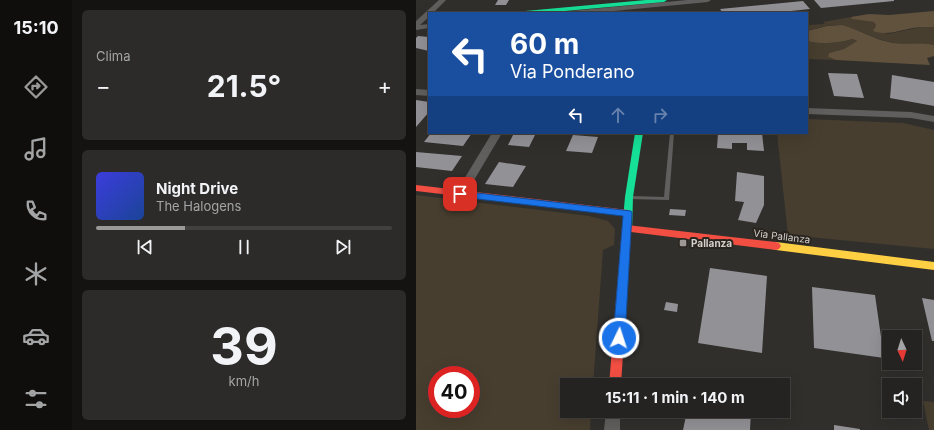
<!DOCTYPE html>
<html lang="it">
<meta charset="utf-8">
<style>
:root{--surface:#252321;--page:#2d2b2a;--text:#f1f3f6;--muted:#a3a4a5;--line:#42403f;--accent:#9b9895}
body{margin:0;font-family:Inter,sans-serif;background:var(--page);color:var(--text);height:100vh;display:flex;flex-direction:column;font-size:15px;white-space:nowrap}
*{box-sizing:border-box;margin:0}
p{font-size:13px;color:var(--muted)}
.icon{flex:none;width:22px;height:22px;fill:none;stroke:currentColor;stroke-width:2;stroke-linecap:round;stroke-linejoin:round}
.map{position:relative;flex:1;overflow:hidden}
.panel{display:flex;flex-direction:column;gap:10px;padding:10px;background:#141312;width:344px}
.panel>*{flex:none}
.banner{position:absolute;left:12px;top:12px;width:380px;height:122px;border-radius:0px;box-shadow:0 4px 16px #0002,0 0 0 1px var(--line);background:#1a4fa0;color:#fff;overflow:hidden}
.needle{width:26px;rotate:176deg}
.buttons{position:absolute;left:466px;top:330px;display:grid;gap:8px}
.buttons a{display:grid;place-items:center;width:40px;height:40px;border-radius:0px;background:var(--surface);box-shadow:0 4px 16px #0002,0 0 0 1px var(--line);font-size:20px}
.speed{position:absolute;left:12px;top:366px;display:flex;gap:8px;font-size:20px;font-weight:700;text-align:center}
.speed>*{display:grid;place-content:center;width:52px;height:52px;border-radius:50%;background:var(--surface);box-shadow:0 4px 16px #0002,0 0 0 1px var(--line);line-height:1}
.speed .limit{border:6px solid #d22;background:#fff;color:#111}
.pin{position:absolute;display:grid;place-items:center;width:34px;height:34px;color:#fff;margin:-17px;border-radius:8px;box-shadow:0 2px 6px #0006}
.me{position:absolute;width:44px;margin:-22px;rotate:4deg;stroke-linejoin:round;filter:drop-shadow(0 0 3px #0008)}
.turn{display:flex;align-items:center;gap:14px;height:84px;padding:0 16px;font-size:18px}
.turn .icon{width:52px;height:52px;stroke-width:2.5}
.turn b{display:block;font-size:28px;line-height:34px}
.lanes{display:flex;align-items:center;height:38px;padding:0 16px;background:#0003;justify-content:center;gap:20px;direction:ltr}
.lanes .off{opacity:.35}
.big{font-size:30px;font-weight:700;line-height:1.1}
.panel .tile{flex:1;display:flex;flex-direction:column;justify-content:center;gap:6px;min-width:0;padding:0 14px;border-radius:6px;background:var(--page)}
.panel .dial{align-items:center;gap:0}
.dial b{font-size:52px;line-height:1}
.song{display:flex;align-items:center;gap:12px}
.cover{width:48px;height:48px;border-radius:6px;background:linear-gradient(135deg,hsl(240 70% 55%),hsl(220 70% 35%))}
.played{height:4px;border-radius:2px;background:linear-gradient(90deg,var(--accent) 30%,var(--line) 30%)}
.keys{display:flex;justify-content:space-around;direction:ltr}
.heat{display:flex;justify-content:space-between;align-items:center;font-size:22px;direction:ltr}
.trip{position:absolute;left:144px;top:378px;width:230px;height:40px;border-radius:0px;background:var(--surface);box-shadow:0 4px 16px #0002,0 0 0 1px var(--line);font-weight:700;line-height:40px;text-align:center}
main{display:flex;flex:1;min-height:0}
.tab-bar{display:flex;flex-direction:column;width:72px;justify-content:space-around;align-items:center;background:#0f0e0d;color:var(--muted)}
.tab-bar .icon{width:28px;height:28px}
.tab-bar .active{color:var(--accent)}
.tab-bar b{font-size:18px;color:var(--text)}
.map>svg:first-child{display:block}
.green{fill:#473e2f;fill-rule:evenodd}
.forest{fill:#61523d}
.building{fill:#929196}
.lines{fill:none;stroke-linecap:round;stroke-linejoin:round}
.lane{fill:#605f5e;fill-rule:evenodd}
.street{fill:#605f5e;fill-rule:evenodd}
.fast{fill:#16e098;fill-rule:evenodd}
.slow{fill:#ffcf43;fill-rule:evenodd}
.jam{fill:#f24e42;fill-rule:evenodd}
.route{fill:#1a73e8;stroke:#114b97}
.poi-dot{fill:#9b9895;stroke:#2a251f;stroke-width:1.5}
.labels{text-anchor:middle;stroke-width:4;stroke-linejoin:round;paint-order:stroke}
.street-label{font-size:10px;fill:#d4d1cd;stroke:#2a251f}
.poi-label{font-size:10px;font-weight:bold;fill:#d4d1cd;stroke:#2a251f;text-anchor:start}
</style>
<main>
<nav class="tab-bar">
<b>15:10</b>
<svg class="icon active" aria-label="directions" viewBox="0 0 24 24"><path d="M12 3l9 9-9 9-9-9zM9 14v-3h6M13 9l2 2-2 2"/></svg>
<svg class="icon" aria-label="music" viewBox="0 0 24 24"><path d="M9 18V5l10-2v13"/><circle cx="6" cy="18" r="3"/><circle cx="16" cy="16" r="3"/></svg>
<svg class="icon" aria-label="phone" viewBox="0 0 24 24"><path d="M5 4h4l2 5-3 2q2 4 5 5l2-3 5 2v4C11 20 4 13 5 4z"/></svg>
<svg class="icon" aria-label="climate" viewBox="0 0 24 24"><path d="M12 3v18M4 7l16 10M4 17L20 7"/></svg>
<svg class="icon" aria-label="car" viewBox="0 0 24 24"><path d="M5 17H2v-5l4-1 3-4h7l3 4 3 1v5h-3M9 17h6M6 11h13"/><circle cx="7" cy="17" r="2"/><circle cx="17" cy="17" r="2"/></svg>
<svg class="icon" aria-label="filters" viewBox="0 0 24 24"><path d="M4 7h16M4 17h16"/><circle cx="9" cy="7" r="2"/><circle cx="15" cy="17" r="2"/></svg>
</nav>
<section class="panel">
<div class="tile"><p>Clima</p>
<div class="heat"><a>−</a><b class="big">21.5°</b><a>+</a></div>
</div>
<div class="tile">
<div class="song"><i class="cover"></i><div><b>Night Drive</b><p>The Halogens</p></div></div>
<div class="played"></div>
<div class="keys"><svg class="icon" aria-label="previous" viewBox="0 0 24 24"><path d="M18 5L8 12l10 7zM5 5v14"/></svg><svg class="icon" aria-label="pause" viewBox="0 0 24 24"><path d="M8 5v14M16 5v14"/></svg><svg class="icon" aria-label="next" viewBox="0 0 24 24"><path d="M6 5l10 7-10 7zM19 5v14"/></svg></div>
</div>
<div class="tile dial"><b>39</b><p>km/h</p></div>
</section>
<div class="map">
<svg width="518" height="430" viewBox="0 0 518 430">
<rect width="100%" height="100%" fill="#312f2c"/>
<path class="green" d="M 435,17 L 436,19 L 459,22 L 460,25 L 458,28 L 472,34 L 505,27 L 518,27 L 518,45 C 505,42 491,45 478,43 C 460,40 445,30 428,26 C 415,23 403,28 391,31 L 391,25 L 409,24 L 407,22 Z
M 438,39 L 441,41 L 428,49 L 413,53 L 412,57 L 420,60 L 391,59 L 391,41 C 408,45 421,43 438,39 Z
M 391,119 L 487,123 L 518,130 L 518,249 L 372,235 L 361,133 L 391,133 Z
M 0,195 L 173,216 L 192,221 L 199,229 L 198,245 L 187,250 L 177,385 L 151,385 L 151,411 L 175,411 L 174,430 L 0,430 ZM 21,375 L 55,375 L 55,409 L 21,409 Z
M 507,401 L 518,402 L 518,430 L 513,430 Z"/>
<path class="forest" d="M 518,11 L 518,27 C 514,27 509,27 505,27 C 488,28 473,37 457,31 L 460,25 L 458,22 L 436,19 L 435,17 L 453,14 L 473,15 Z
M 426,25 C 444,30 459,40 477,43 C 490,45 505,42 518,45 L 518,56 L 511,58 L 514,65 L 420,60 L 412,57 L 413,53 L 428,49 L 441,41 L 437,39 C 421,43 408,45 391,41 L 391,31 L 411,26 Z"/>
<path class="building" d="M 82,0 L 93,0 L 90,5 L 79,5 Z
M 398,0 L 478,0 L 478,1 L 405,8 Z
M 387,1 L 394,9 L 356,13 L 307,13 L 304,9 Z
M 2,36 L 13,37 L 13,51 L 0,48 L 0,38 Z
M 412,73 L 441,74 L 448,98 L 418,96 Z
M 476,75 L 518,82 L 518,106 L 474,98 Z
M 0,100 L 13,102 L 13,112 L 0,127 Z
M 15,133 L 56,133 L 47,146 L 8,142 Z
M 98,133 L 120,133 L 113,147 L 92,145 Z
M 302,133 L 346,133 L 348,151 L 331,150 L 331,143 L 316,143 L 316,149 L 301,148 Z
M 157,135 L 182,137 L 176,153 L 150,151 Z
M 0,152 L 46,156 L 36,171 L 0,167 Z
M 83,162 L 110,166 L 97,187 L 69,184 Z
M 321,172 L 348,176 L 348,205 L 340,223 L 322,220 L 328,202 L 319,201 Z
M 254,209 L 270,210 L 269,216 L 253,215 Z
M 294,268 L 351,276 L 346,353 L 282,343 Z
M 396,287 L 459,295 L 468,358 L 398,348 Z
M 506,298 L 518,300 L 518,341 L 516,341 Z
M 250,302 L 262,304 L 261,312 L 248,310 Z
M 271,411 L 335,411 L 334,430 L 267,430 Z
M 418,425 L 444,429 L 444,430 L 418,430 Z"/>
<g class="lines">
<path class="lane" d="M 254,133 L 258,133 L 253,200 L 213,199 L 212,198 L 215,196 L 248,197 Z"/>
<path class="street" d="M 23,0 L 30,0 L 17,13 L 13,13 L 13,17 L 4,25 L 13,24 L 13,28 L 0,30 L 0,21 Z
M 271,0 L 295,0 L 292,2 L 177,13 L 152,13 L 155,11 Z
M 0,89 L 13,90 L 13,96 L 0,95 Z
M 391,108 L 495,112 L 518,116 L 518,122 L 495,118 L 391,114 Z
M 76,133 L 86,133 L 48,197 L 40,197 L 39,194 Z
M 190,411 L 204,411 L 204,430 L 188,430 Z"/>
<path class="fast" d="M 230,0 L 251,0 L 248,2 L 127,13 L 106,13 L 109,11 Z
M 219,133 L 227,133 L 217,197 L 216,230 L 214,232 L 208,232 L 206,230 L 209,197 Z"/>
<path class="slow" d="M 360,242 L 518,262 L 518,270 L 360,250 L 357,249 L 355,246 L 357,243 Z"/>
<path class="jam" d="M 0,185 L 212,210 L 216,213 L 212,216 L 0,191 Z
M 211,225 L 360,242 L 363,243 L 365,246 L 363,249 L 360,250 L 215,232 L 205,385 L 193,385 L 206,228 L 208,226 Z"/>
</g>
<path class="route" d="M 41,191 L 44,191 L 215,211 L 216,213 L 209,338 L 207,341 L 203,343 L 199,341 L 197,338 L 207,216 L 44,197 L 40,194 Z"/>
<rect class="poi-dot" x="263" y="239" width="8" height="8" rx="2"/>
<g class="labels">
<g class="street-label">
<text transform="translate(366 236) rotate(7)" y="4">Via Pallanza</text>
</g>
<g class="poi-label">
<text x="275" y="247">Pallanza</text>
</g>
</g>
</svg>
<div class="buttons">
<a><svg class="needle" viewBox="-14 -14 28 28"><path d="M0-13l5 13h-10z" fill="#e53935"/><path d="M0 13l5-13h-10z" fill="#a3a4a5"/></svg></a>
<a><svg class="icon" aria-label="sound" viewBox="0 0 24 24"><path d="M4 9h4l5-4v14l-5-4H4zM17 9q2 3 0 6"/></svg></a>
</div>
<div class="speed"><div class="limit">40</div></div>
<div class="pin" style="left:44px;top:194px;background:#d93025"><svg class="icon" aria-label="arrive" viewBox="0 0 24 24"><path d="M6 21V4h12l-3 4 3 4H6"/></svg></div>
<svg class="me" style="left:203px;top:338px" viewBox="-20 -20 40 40"><circle r="17" fill="#1a73e8" stroke="#fff" stroke-width="3"/><path d="M0-11L8 9 0 5-8 9z" fill="#fff"/></svg>
<div class="trip">15:11 · 1 min · 140 m</div>
<div class="banner">
<div class="turn"><svg class="icon" aria-label="left" viewBox="0 0 24 24"><path d="M17 20v-9H6M10 6l-5 5 5 5"/></svg><div><b>60 m</b>Via Ponderano</div></div>
<div class="lanes"><svg class="icon" aria-label="left" viewBox="0 0 24 24"><path d="M17 20v-9H6M10 6l-5 5 5 5"/></svg><svg class="icon off" aria-label="ahead" viewBox="0 0 24 24"><path d="M12 20V5M6 11l6-6 6 6"/></svg><svg class="icon off" aria-label="right" viewBox="0 0 24 24"><path d="M7 20v-9h11M14 6l5 5-5 5"/></svg></div>
</div>
</div>
</main>
